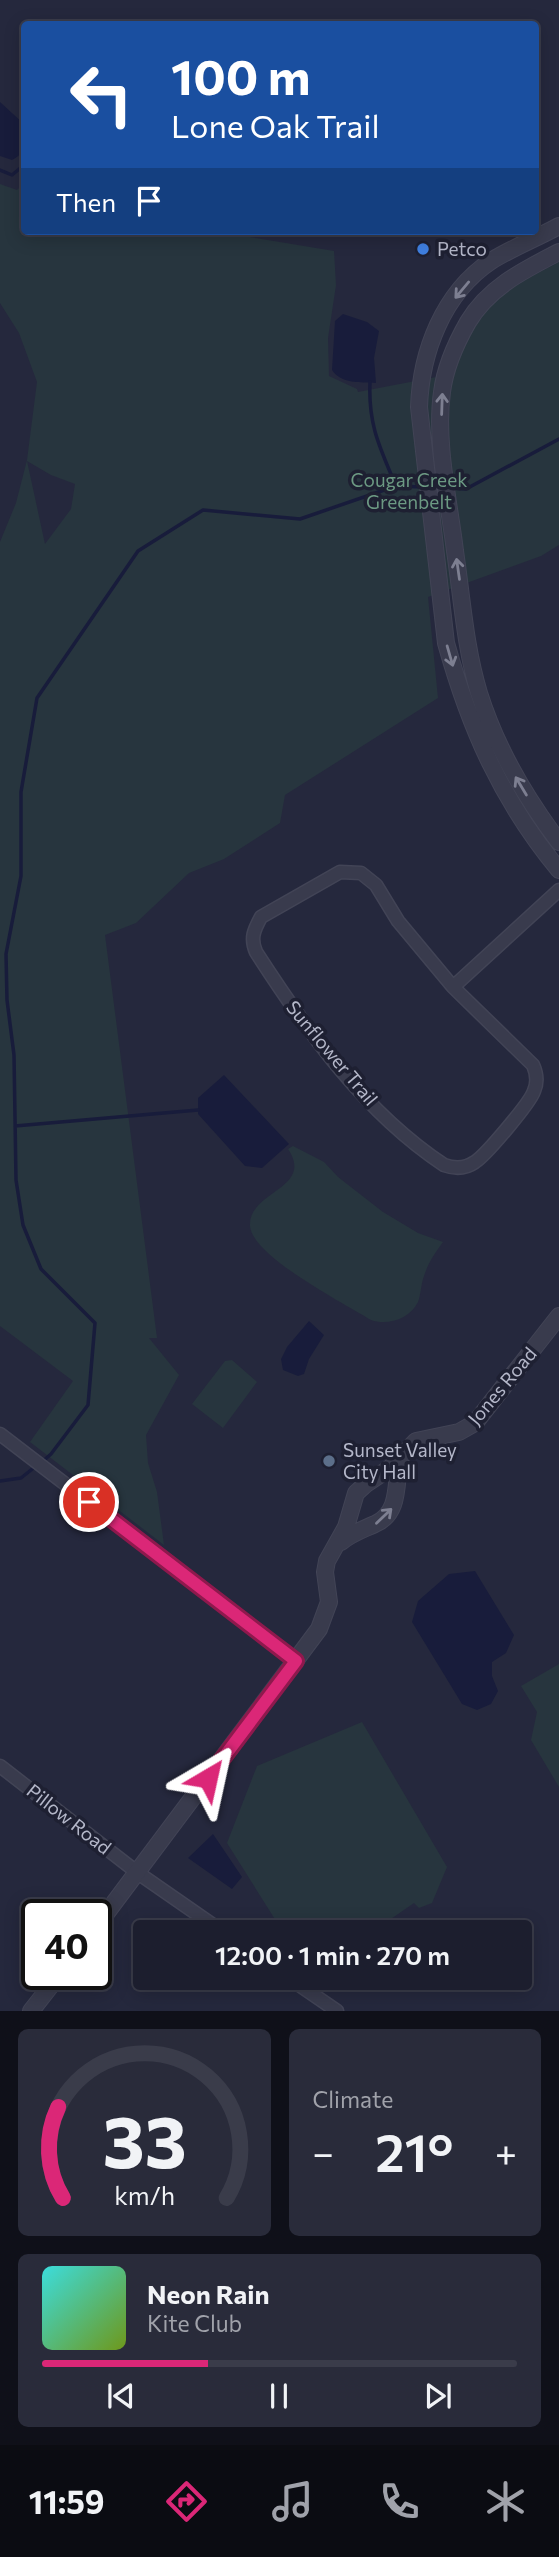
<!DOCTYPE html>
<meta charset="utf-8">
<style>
:root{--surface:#1c1e2e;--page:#292b3a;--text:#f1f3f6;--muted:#a0a2aa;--line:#3a3c4a;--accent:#db2777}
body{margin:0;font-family:Commissioner,sans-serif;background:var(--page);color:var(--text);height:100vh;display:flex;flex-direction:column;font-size:26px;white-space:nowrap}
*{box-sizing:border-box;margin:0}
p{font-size:23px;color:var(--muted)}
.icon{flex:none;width:38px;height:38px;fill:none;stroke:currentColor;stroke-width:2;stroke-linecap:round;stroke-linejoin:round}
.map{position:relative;height:2011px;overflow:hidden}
.panel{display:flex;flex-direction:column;gap:18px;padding:18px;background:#0f1019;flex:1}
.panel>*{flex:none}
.hud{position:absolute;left:21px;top:21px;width:518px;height:214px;border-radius:7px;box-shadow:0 4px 18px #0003,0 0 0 2px var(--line);background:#1a4fa0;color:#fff;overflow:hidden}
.speed{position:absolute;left:21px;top:1899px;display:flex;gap:14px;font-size:35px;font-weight:700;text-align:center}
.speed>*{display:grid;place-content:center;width:91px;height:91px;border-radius:50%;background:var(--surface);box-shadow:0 4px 18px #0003,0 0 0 2px var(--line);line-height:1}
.speed .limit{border:4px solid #111;border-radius:10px;background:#fff;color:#111}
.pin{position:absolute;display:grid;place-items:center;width:60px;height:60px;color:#fff;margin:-30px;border:4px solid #fff;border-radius:50%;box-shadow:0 2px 7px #0007}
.me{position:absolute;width:77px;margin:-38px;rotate:36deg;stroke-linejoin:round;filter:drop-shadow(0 0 5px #0008)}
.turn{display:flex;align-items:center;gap:24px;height:147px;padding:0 35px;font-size:32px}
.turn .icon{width:91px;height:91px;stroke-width:2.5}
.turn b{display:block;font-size:49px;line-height:60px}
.then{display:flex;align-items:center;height:66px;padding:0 35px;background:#0003;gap:14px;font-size:26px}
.big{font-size:52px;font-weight:600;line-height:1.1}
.panel .widget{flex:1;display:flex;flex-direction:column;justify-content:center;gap:10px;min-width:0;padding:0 24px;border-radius:10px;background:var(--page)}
.panel .dial{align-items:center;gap:0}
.dial svg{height:182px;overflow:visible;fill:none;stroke:var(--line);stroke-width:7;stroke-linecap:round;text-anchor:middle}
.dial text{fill:var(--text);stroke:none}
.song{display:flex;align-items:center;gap:21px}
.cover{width:84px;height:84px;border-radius:10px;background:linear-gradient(135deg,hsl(180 70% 55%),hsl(80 70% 35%))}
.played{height:7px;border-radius:4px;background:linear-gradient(90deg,var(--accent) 35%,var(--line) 35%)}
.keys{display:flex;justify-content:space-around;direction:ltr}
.heat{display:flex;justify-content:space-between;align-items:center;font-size:38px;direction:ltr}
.panel .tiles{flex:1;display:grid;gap:18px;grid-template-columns:1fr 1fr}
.widget:last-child{grid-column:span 2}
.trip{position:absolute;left:133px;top:1920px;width:399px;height:70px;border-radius:7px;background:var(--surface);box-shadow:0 4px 18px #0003,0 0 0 2px var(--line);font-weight:600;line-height:70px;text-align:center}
.tabs{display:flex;height:112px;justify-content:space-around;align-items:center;background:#0b0c12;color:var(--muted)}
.tabs .icon{width:49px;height:49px}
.tabs .selected{color:var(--accent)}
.tabs b{font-size:32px;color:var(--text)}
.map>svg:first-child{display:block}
.green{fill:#27353e;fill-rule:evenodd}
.water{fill:#181c3b}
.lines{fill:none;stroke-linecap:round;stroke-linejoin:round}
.stream{stroke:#181c3b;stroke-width:3.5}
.minor-casing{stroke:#424456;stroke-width:15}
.tertiary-casing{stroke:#424456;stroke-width:18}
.minor{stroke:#393b4d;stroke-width:12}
.tertiary{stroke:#393b4d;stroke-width:16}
.oneway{stroke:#7d7f91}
.route-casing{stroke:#8e194d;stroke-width:18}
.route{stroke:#db2777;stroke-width:12}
.shop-dot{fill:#3f7fe0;stroke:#1e2032;stroke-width:2.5}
.service-dot{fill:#5c6f8a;stroke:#1e2032;stroke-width:2.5}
.labels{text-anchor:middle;stroke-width:7;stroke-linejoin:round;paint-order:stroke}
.poi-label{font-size:19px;fill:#b4b7c9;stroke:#1e2032;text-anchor:start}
.park-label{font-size:19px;fill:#6c9983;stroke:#1e2032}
.street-label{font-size:19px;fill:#b4b7c9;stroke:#1e2032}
</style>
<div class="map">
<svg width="559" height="2011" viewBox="0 0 559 2011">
<rect width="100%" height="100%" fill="#25283d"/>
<path class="green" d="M 24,183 L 24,231 L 213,231 L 334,251 L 336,285 L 328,338 L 329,376 L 357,389 L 358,392 L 452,374 C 457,361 461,346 468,333 C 486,298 526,279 559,262 L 559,545 L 541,556 L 428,597 L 438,698 L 285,795 L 280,823 L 224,859 L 189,873 L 136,923 L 105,935 L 157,1338 L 149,1338 L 179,1375 L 146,1435 L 148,1463 L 157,1492 L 164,1545 L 30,1442 L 73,1381 L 0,1326 L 0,542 L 16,503 L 27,460 L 37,382 L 19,333 L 0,303 L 0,184 L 17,190 ZM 27,461 L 51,475 L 75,484 L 71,509 L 45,544 Z
M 293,1146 L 324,1162 L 338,1177 L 383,1212 L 418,1233 L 443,1242 C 435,1253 428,1263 424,1276 C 421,1284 421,1294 418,1302 C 410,1319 387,1326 371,1320 C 345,1304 252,1256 250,1226 C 248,1191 315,1189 288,1149 Z
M 232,1360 L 257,1382 L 223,1428 L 192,1404 L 225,1361 Z
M 559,1664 L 559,1787 L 531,1740 L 537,1712 L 521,1686 Z
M 362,1722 L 447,1867 L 432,1903 L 419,1908 L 414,1903 L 372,1932 L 283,1932 L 227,1843 L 257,1766 Z"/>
<path class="water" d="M 0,102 L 24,124 C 25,138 28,153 12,160 L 0,156 Z
M 343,314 L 367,322 L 379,331 L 374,358 L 376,383 C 360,382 341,384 332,370 L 335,321 Z
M 224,1075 L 289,1144 L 262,1168 L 245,1166 L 198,1114 L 198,1098 Z
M 309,1321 L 324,1335 L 309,1359 L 304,1374 L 298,1376 L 283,1370 L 281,1359 L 287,1347 Z
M 475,1571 L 514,1635 L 506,1653 L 492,1662 L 492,1676 L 498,1691 L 491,1704 L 477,1710 L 462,1704 L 412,1622 L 418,1601 L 449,1574 Z
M 213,1834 L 242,1877 L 232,1889 L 188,1858 Z"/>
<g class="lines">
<path class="stream" d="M 0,170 L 12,175 L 24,165
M 370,382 C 368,425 380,448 396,486
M 451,488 L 466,489 L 559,439
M 15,1126 L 198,1110
M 42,1462 L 51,1454 L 88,1405 L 95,1323 L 41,1269 L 23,1225 L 16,1180 L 14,1055 L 7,1000 L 6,954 L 21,876 L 21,792 L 37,698 L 138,551 L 203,510 L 300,519 L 396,486 L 423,487
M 0,1481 L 21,1478 L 36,1466"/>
<g class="minor-casing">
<path id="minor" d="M 340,872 L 361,873 L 376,885 L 398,921 L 453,987 L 533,1065 C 537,1074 538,1082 534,1091 C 530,1103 486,1155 475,1162 C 465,1169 455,1169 444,1165 C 364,1112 307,1031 256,952 C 250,938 254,930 261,917 Z
M 453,987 L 559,890
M 0,1434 L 296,1661
M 0,1766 L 138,1873 L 223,1932
M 289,1978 L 337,2011"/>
</g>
<g class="tertiary-casing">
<path id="tertiary" d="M 559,226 C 537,238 512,248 491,261 C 443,293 421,352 419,407 L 446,643 C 470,729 502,801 559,870
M 559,252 C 524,270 489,287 468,322 C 456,343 445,368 442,392 C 435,442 449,501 455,551 C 462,598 465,647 479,693 C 496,747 525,797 559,842
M 341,1542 C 352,1533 362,1530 375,1524 C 401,1513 395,1482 400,1459
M 96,1927 L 319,1629 L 329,1602 L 325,1572 L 327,1561 L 346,1527 L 356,1493 L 366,1484 L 390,1468 L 416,1441 L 459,1432 L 475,1423 L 559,1316
M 31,2011 L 60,1974"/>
</g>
<use href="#minor" class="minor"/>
<use href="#tertiary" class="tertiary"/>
</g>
<defs><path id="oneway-shaft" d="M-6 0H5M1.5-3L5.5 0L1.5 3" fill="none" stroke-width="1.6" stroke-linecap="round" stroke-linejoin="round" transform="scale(1.75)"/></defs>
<g class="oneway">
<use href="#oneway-shaft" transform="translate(462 290) rotate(130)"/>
<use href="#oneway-shaft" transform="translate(442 404) rotate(-88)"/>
<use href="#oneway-shaft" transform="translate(458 569) rotate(-98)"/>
<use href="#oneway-shaft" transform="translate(450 656) rotate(74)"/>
<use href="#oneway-shaft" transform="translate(521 786) rotate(-121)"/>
<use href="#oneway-shaft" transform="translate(384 1516) rotate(-44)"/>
</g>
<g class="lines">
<g class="route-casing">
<path id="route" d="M 89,1502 L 296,1661 L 208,1778"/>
</g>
<use href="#route" class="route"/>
</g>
<circle class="shop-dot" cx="423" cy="249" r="7"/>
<circle class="service-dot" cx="329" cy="1461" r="7"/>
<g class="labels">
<g class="poi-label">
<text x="437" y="256">Petco</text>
<text x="343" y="1457">Sunset Valley<tspan x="343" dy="22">City Hall</tspan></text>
</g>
<g class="park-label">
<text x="409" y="487">Cougar Creek<tspan x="409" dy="22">Greenbelt</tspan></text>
</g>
<g class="street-label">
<text transform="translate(332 1053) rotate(50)" y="7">Sunflower Trail</text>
<text transform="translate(502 1386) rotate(-50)" y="7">Jones Road</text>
<text transform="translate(69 1819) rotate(38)" y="7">Pillow Road</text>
</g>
</g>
</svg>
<div class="speed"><div class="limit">40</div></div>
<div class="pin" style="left:89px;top:1502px;background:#d93025"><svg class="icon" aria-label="arrive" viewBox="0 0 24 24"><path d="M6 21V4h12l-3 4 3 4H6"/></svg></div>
<svg class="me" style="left:208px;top:1778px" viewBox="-20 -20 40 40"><path d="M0-17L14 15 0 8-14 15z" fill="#db2777" stroke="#fff" stroke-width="4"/></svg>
<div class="trip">12:00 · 1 min · 270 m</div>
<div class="hud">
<div class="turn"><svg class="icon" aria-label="left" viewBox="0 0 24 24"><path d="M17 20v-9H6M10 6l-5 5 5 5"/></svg><div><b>100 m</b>Lone Oak Trail</div></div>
<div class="then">Then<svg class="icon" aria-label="arrive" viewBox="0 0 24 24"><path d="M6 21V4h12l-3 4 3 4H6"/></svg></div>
</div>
</div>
<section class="panel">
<div class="tiles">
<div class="widget dial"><svg viewBox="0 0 100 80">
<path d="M14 69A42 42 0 1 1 86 69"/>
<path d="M14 69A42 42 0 0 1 12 29" stroke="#db2777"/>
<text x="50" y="56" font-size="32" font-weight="700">33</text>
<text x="50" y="72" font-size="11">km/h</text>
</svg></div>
<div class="widget"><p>Climate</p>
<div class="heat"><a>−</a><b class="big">21°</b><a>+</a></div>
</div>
<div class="widget">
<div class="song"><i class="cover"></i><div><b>Neon Rain</b><p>Kite Club</p></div></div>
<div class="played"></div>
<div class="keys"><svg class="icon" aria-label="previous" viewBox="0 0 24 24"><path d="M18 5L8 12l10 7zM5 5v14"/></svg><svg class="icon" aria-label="pause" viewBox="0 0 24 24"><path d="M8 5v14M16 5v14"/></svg><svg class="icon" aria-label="next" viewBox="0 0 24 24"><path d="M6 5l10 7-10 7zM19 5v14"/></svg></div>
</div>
</div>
</section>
<nav class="tabs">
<b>11:59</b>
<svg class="icon selected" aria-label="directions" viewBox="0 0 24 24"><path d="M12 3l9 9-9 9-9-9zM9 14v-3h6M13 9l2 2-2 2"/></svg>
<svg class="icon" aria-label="music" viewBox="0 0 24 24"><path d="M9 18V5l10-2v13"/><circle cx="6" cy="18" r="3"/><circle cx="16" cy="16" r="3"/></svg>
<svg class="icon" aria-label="phone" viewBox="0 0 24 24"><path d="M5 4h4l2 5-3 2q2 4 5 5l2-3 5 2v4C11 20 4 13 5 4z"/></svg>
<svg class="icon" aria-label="climate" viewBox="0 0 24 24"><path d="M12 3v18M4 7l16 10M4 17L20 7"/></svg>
</nav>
